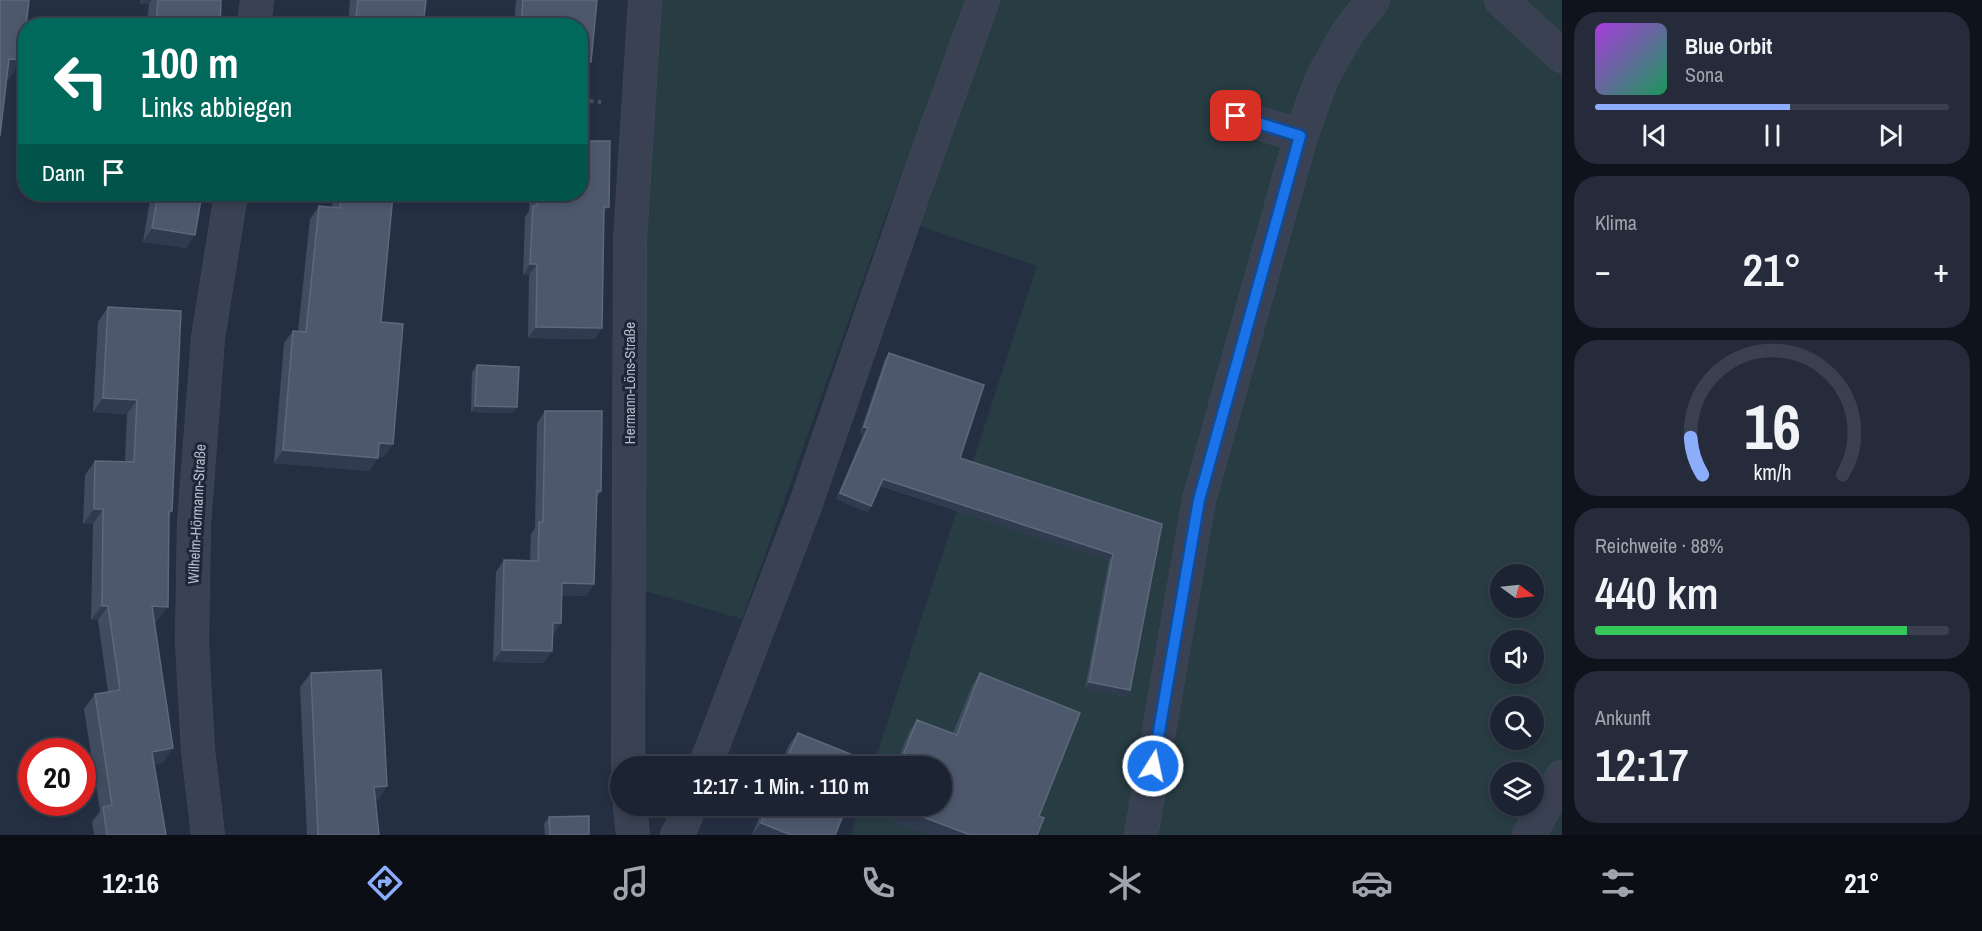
<!DOCTYPE html>
<html lang="de">
<meta charset="utf-8">
<style>
:root{--surface:#1c2332;--page:#252b3a;--text:#f1f3f6;--muted:#a0a4ac;--line:#3a404d;--accent:#8cadfb}
body{margin:0;font-family:"Archivo Narrow",sans-serif;background:var(--page);color:var(--text);height:100vh;display:flex;flex-direction:column;font-size:22px;white-space:nowrap}
*{box-sizing:border-box;margin:0}
p{font-size:20px;color:var(--muted)}
.icon{flex:none;width:33px;height:33px;fill:none;stroke:currentColor;stroke-width:2;stroke-linecap:round;stroke-linejoin:round}
.map{position:relative;flex:1;overflow:hidden}
.drawer{display:flex;flex-direction:column;gap:12px;padding:12px;background:#0f131c;width:420px}
.drawer>*{flex:none}
.guide{position:absolute;left:18px;top:18px;width:570px;height:183px;border-radius:24px;box-shadow:0 3px 9px #0003,0 0 0 2px var(--line);background:#00695c;color:#fff;overflow:hidden}
.needle{width:39px;rotate:105deg}
.buttons{position:absolute;left:1490px;top:564px;display:grid;gap:12px}
.buttons a{display:grid;place-items:center;width:54px;height:54px;border-radius:50%;background:var(--surface);box-shadow:0 3px 9px #0003,0 0 0 2px var(--line);font-size:30px}
.speed{position:absolute;left:18px;top:738px;display:flex;gap:12px;font-size:30px;font-weight:700;text-align:center}
.speed>*{display:grid;place-content:center;width:78px;height:78px;border-radius:50%;background:var(--surface);box-shadow:0 3px 9px #0003,0 0 0 2px var(--line);line-height:1}
.speed .limit{border:9px solid #d22;background:#fff;color:#111}
.pin{position:absolute;display:grid;place-items:center;width:51px;height:51px;color:#fff;margin:-26px;border-radius:12px;box-shadow:0 3px 9px #0006}
.me{position:absolute;width:66px;margin:-33px;rotate:10deg;stroke-linejoin:round;filter:drop-shadow(0 0 4px #0008)}
.turn{display:flex;align-items:center;gap:21px;height:126px;padding:0 24px;font-size:27px}
.turn .icon{width:78px;height:78px;stroke-width:2.5}
.turn b{display:block;font-size:42px;line-height:51px}
.then{display:flex;align-items:center;height:57px;padding:0 24px;background:#0003;gap:12px;font-size:22px}
.big{font-size:45px;font-weight:600;line-height:1.1}
.drawer .card{flex:1;display:flex;flex-direction:column;justify-content:center;gap:9px;min-width:0;padding:0 21px;border-radius:24px;background:var(--page)}
.drawer .dial{align-items:center;gap:0}
.dial svg{height:156px;overflow:visible;fill:none;stroke:var(--line);stroke-width:7;stroke-linecap:round;text-anchor:middle}
.dial text{fill:var(--text);stroke:none}
.song{display:flex;align-items:center;gap:18px}
.cover{width:72px;height:72px;border-radius:9px;background:linear-gradient(135deg,hsl(280 70% 55%),hsl(150 70% 35%))}
.played{height:6px;border-radius:3px;background:linear-gradient(90deg,var(--accent) 55%,var(--line) 55%)}
.keys{display:flex;justify-content:space-around;direction:ltr}
.heat{display:flex;justify-content:space-between;align-items:center;font-size:33px;direction:ltr}
.charge{height:9px;border-radius:4px;background:linear-gradient(90deg,#34c759 88%,var(--line) 0)}
.trip{position:absolute;left:610px;top:756px;width:342px;height:60px;border-radius:30px;background:var(--surface);box-shadow:0 3px 9px #0003,0 0 0 2px var(--line);font-weight:600;line-height:60px;text-align:center}
.menu{display:flex;height:96px;justify-content:space-around;align-items:center;background:#0b0e14;color:var(--muted)}
.menu .icon{width:42px;height:42px}
.menu .selected{color:var(--accent)}
.menu b{font-size:27px;color:var(--text)}
main{display:flex;flex:1;min-height:0}
.map>svg:first-child{display:block}
.green{fill:#273d43;fill-rule:evenodd}
.lines{fill:none;stroke-linecap:round;stroke-linejoin:round}
.minor-casing{stroke:#434a5b;stroke-width:34}
.path{stroke:#41565b;stroke-width:4;stroke-dasharray:4.5 4.5;stroke-linecap:butt}
.minor{stroke:#3a4152;stroke-width:33}
.wall{fill:#404c60}
.shaded-wall{fill:#303b4f}
.building{fill:#4d586c;stroke:#5d687b;stroke-width:1.5}
.route-casing{stroke:#114b97;stroke-width:15}
.route{stroke:#1a73e8;stroke-width:10}
.labels{text-anchor:middle;stroke-width:6;stroke-linejoin:round;paint-order:stroke}
.street-label{font-size:15px;fill:#b7bdcc;stroke:#1e2637}
</style>
<main>
<div class="map">
<svg width="1562" height="835" viewBox="0 0 1562 835">
<rect width="100%" height="100%" fill="#252f42"/>
<path class="green" d="M 662,0 L 968,0 L 886,215 L 742,619 L 642,590 L 649,106 Z
M 999,0 L 1562,0 L 1562,835 L 851,835 L 860,806 L 942,806 L 942,766 L 873,766 L 1037,266 L 914,224 ZM 1500,574 L 1533,574 L 1533,608 L 1500,608 ZM 1500,640 L 1533,640 L 1533,674 L 1500,674 ZM 1500,706 L 1533,706 L 1533,740 L 1500,740 ZM 1500,772 L 1533,772 L 1533,806 L 1500,806 Z"/>
<g class="lines">
<g class="minor-casing">
<path id="minor" d="M 1501,0 L 1562,56
M 254,26 L 257,0
M 1301,136 L 1322,78 L 1348,32 L 1373,0
M 628,766 L 630,240 L 645,0
M 705,766 L 805,506 L 919,177 L 983,0
M 630,806 L 633,835
M 208,835 L 198,750 L 192,642 L 194,524 L 208,338 L 231,194
M 677,835 L 680,830 L 690,806
M 1141,835 L 1199,500 L 1301,136 L 1236,116
M 1529,835 L 1562,777"/>
</g>
<path class="path" d="M 580,100 L 601,102"/>
<use href="#minor" class="minor"/>
</g>
<path class="wall" d="M 141,0 L 221,0 L 220,26 L 147,26 L 149,4 L 140,4 Z
M 350,0 L 426,0 L 423,26 L 348,26 Z
M 516,0 L 597,0 L 591,62 L 583,74 L 580,73 L 580,26 L 514,26 Z
M 151,194 L 202,194 L 186,248 L 143,242 Z
M 333,194 L 431,194 L 425,202 L 393,198 L 381,322 L 384,457 L 378,456 L 378,458 L 369,471 L 274,463 L 284,343 L 293,331 L 298,331 L 310,219 L 319,206 L 332,207 Z
M 530,194 L 580,194 L 604,214 L 602,328 L 594,339 L 528,338 L 529,275 L 523,275 L 525,217 L 529,211 Z
M 108,307 L 172,511 L 169,515 L 157,621 L 154,621 L 163,763 L 154,764 L 166,835 L 94,835 L 92,822 L 100,811 L 84,709 L 95,694 L 108,692 L 98,620 L 91,620 L 93,524 L 83,524 L 85,475 L 95,461 L 125,462 L 127,414 L 93,412 L 98,322 Z
M 889,353 L 960,458 L 1162,524 L 1130,690 L 1126,697 L 1085,689 L 1109,560 L 880,486 L 871,506 L 867,512 L 836,499 L 863,435 L 860,433 L 885,359 Z
M 477,365 L 517,407 L 512,413 L 471,412 L 472,372 Z
M 545,411 L 601,491 L 597,497 L 594,584 L 586,596 L 562,595 L 561,623 L 553,635 L 544,663 L 493,662 L 496,572 L 504,560 L 530,560 L 531,534 L 535,528 L 537,423 Z
M 311,673 L 387,786 L 377,801 L 376,801 L 379,835 L 307,835 L 300,687 Z
M 980,673 L 1039,816 L 1037,835 L 929,835 L 853,806 L 942,766 L 895,766 L 909,732 L 917,720 L 953,733 L 972,686 Z
M 798,733 L 880,766 L 780,766 L 789,745 Z
M 764,806 L 847,806 L 835,835 L 752,835 Z
M 549,817 L 589,835 L 545,835 L 544,824 Z"/>
<path class="shaded-wall" d="M 143,0 L 152,0 L 149,4 L 140,4 Z
M 9,59 L 22,60 L 9,79 L 0,78 Z
M 580,61 L 591,62 L 583,74 L 580,73 Z
M 388,194 L 431,194 L 425,202 L 385,198 Z
M 604,207 L 609,207 L 601,218 Z
M 152,228 L 195,235 L 186,248 L 143,242 Z
M 530,264 L 537,264 L 529,275 L 523,275 Z
M 536,327 L 602,328 L 594,339 L 528,338 Z
M 103,398 L 137,400 L 127,414 L 93,412 Z
M 475,406 L 517,407 L 512,413 L 471,412 Z
M 864,427 L 868,428 L 863,435 L 860,433 Z
M 379,443 L 393,444 L 384,457 L 370,456 Z
M 283,450 L 378,458 L 369,471 L 274,463 Z
M 883,479 L 1113,554 L 1109,560 L 878,485 Z
M 840,493 L 871,506 L 867,512 L 836,499 Z
M 94,509 L 103,509 L 93,524 L 83,524 Z
M 562,583 L 594,584 L 586,596 L 554,595 Z
M 102,606 L 108,606 L 98,620 L 91,620 Z
M 152,606 L 168,607 L 157,621 L 141,621 Z
M 553,623 L 561,623 L 552,635 Z
M 502,650 L 552,651 L 544,663 L 493,662 Z
M 1089,682 L 1130,690 L 1126,697 L 1085,689 Z
M 173,748 L 163,763 L 142,766 L 152,752 Z
M 387,786 L 377,801 L 364,802 L 374,787 Z
M 853,806 L 894,806 L 970,835 L 929,835 Z
M 761,823 L 791,835 L 752,835 Z"/>
<path class="building" d="M 0,0 L 29,0 L 22,60 L 9,59 L 0,136 Z
M 158,0 L 221,0 L 220,26 L 156,26 Z
M 358,0 L 426,0 L 423,26 L 355,26 Z
M 523,0 L 597,0 L 591,62 L 580,61 L 580,26 L 521,26 Z
M 580,141 L 610,141 L 609,207 L 604,207 L 602,328 L 536,327 L 537,264 L 530,264 L 533,206 L 537,206 L 537,194 L 580,194 Z
M 158,194 L 202,194 L 195,235 L 152,228 Z
M 341,194 L 393,194 L 381,322 L 403,324 L 393,444 L 379,443 L 378,458 L 283,450 L 293,331 L 306,332 L 319,206 L 340,208 Z
M 108,307 L 181,311 L 172,511 L 169,511 L 168,607 L 152,606 L 173,748 L 152,752 L 166,835 L 107,835 L 103,807 L 112,805 L 95,694 L 120,690 L 108,606 L 102,606 L 103,509 L 94,509 L 95,461 L 134,462 L 137,400 L 103,398 Z
M 889,353 L 984,385 L 960,458 L 1162,524 L 1130,690 L 1089,682 L 1113,554 L 883,479 L 871,506 L 840,493 L 868,428 L 864,427 Z
M 477,365 L 519,367 L 517,407 L 475,406 Z
M 545,411 L 602,411 L 601,491 L 597,491 L 594,584 L 562,583 L 561,623 L 553,623 L 552,651 L 502,650 L 504,560 L 538,561 L 539,522 L 543,522 Z
M 381,670 L 387,786 L 374,787 L 379,835 L 318,835 L 311,673 Z
M 980,673 L 1080,713 L 1039,816 L 1044,818 L 1037,835 L 970,835 L 894,806 L 942,806 L 942,766 L 899,766 L 917,720 L 957,735 Z
M 798,733 L 880,766 L 784,766 Z
M 768,806 L 847,806 L 835,835 L 791,835 L 761,823 Z
M 589,816 L 589,835 L 550,835 L 549,817 Z"/>
<g class="lines">
<g class="route-casing">
<path id="route" d="M 1153,766 L 1199,500 L 1300,136 L 1236,116"/>
</g>
<use href="#route" class="route"/>
</g>
<g class="labels">
<g class="street-label">
<text transform="translate(630 383) rotate(-90)" y="5">Hermann-Löns-Straße</text>
<text transform="translate(197 514) rotate(-87)" y="5">Wilhelm-Hörmann-Straße</text>
</g>
</g>
</svg>
<div class="buttons">
<a><svg class="needle" viewBox="-14 -14 28 28"><path d="M0-13l5 13h-10z" fill="#e53935"/><path d="M0 13l5-13h-10z" fill="#a0a4ac"/></svg></a>
<a><svg class="icon" aria-label="sound" viewBox="0 0 24 24"><path d="M4 9h4l5-4v14l-5-4H4zM17 9q2 3 0 6"/></svg></a>
<a><svg class="icon" aria-label="search" viewBox="0 0 24 24"><circle cx="10" cy="10" r="6"/><path d="M15 15l6 6"/></svg></a>
<a><svg class="icon" aria-label="layers" viewBox="0 0 24 24"><path d="M12 4l9 5-9 5-9-5zM3 14l9 5 9-5"/></svg></a>
</div>
<div class="speed"><div class="limit">20</div></div>
<div class="pin" style="left:1236px;top:116px;background:#d93025"><svg class="icon" aria-label="arrive" viewBox="0 0 24 24"><path d="M6 21V4h12l-3 4 3 4H6"/></svg></div>
<svg class="me" style="left:1153px;top:766px" viewBox="-20 -20 40 40"><circle r="17" fill="#1a73e8" stroke="#fff" stroke-width="3"/><path d="M0-11L8 9 0 5-8 9z" fill="#fff"/></svg>
<div class="trip">12:17 · 1 Min. · 110 m</div>
<div class="guide">
<div class="turn"><svg class="icon" aria-label="left" viewBox="0 0 24 24"><path d="M17 20v-9H6M10 6l-5 5 5 5"/></svg><div><b>100 m</b>Links abbiegen</div></div>
<div class="then">Dann<svg class="icon" aria-label="arrive" viewBox="0 0 24 24"><path d="M6 21V4h12l-3 4 3 4H6"/></svg></div>
</div>
</div>
<section class="drawer">
<div class="card">
<div class="song"><i class="cover"></i><div><b>Blue Orbit</b><p>Sona</p></div></div>
<div class="played"></div>
<div class="keys"><svg class="icon" aria-label="previous" viewBox="0 0 24 24"><path d="M18 5L8 12l10 7zM5 5v14"/></svg><svg class="icon" aria-label="pause" viewBox="0 0 24 24"><path d="M8 5v14M16 5v14"/></svg><svg class="icon" aria-label="next" viewBox="0 0 24 24"><path d="M6 5l10 7-10 7zM19 5v14"/></svg></div>
</div>
<div class="card"><p>Klima</p>
<div class="heat"><a>−</a><b class="big">21°</b><a>+</a></div>
</div>
<div class="card dial"><svg viewBox="0 0 100 80">
<path d="M14 69A42 42 0 1 1 86 69"/>
<path d="M14 69A42 42 0 0 1 8 50" stroke="#8cadfb"/>
<text x="50" y="56" font-size="32" font-weight="700">16</text>
<text x="50" y="72" font-size="11">km/h</text>
</svg></div>
<div class="card"><p>Reichweite · 88%</p><b class="big">440 km</b><div class="charge"></div></div>
<div class="card"><p>Ankunft</p><b class="big">12:17</b></div>
</section>
</main>
<nav class="menu">
<b>12:16</b>
<svg class="icon selected" aria-label="directions" viewBox="0 0 24 24"><path d="M12 3l9 9-9 9-9-9zM9 14v-3h6M13 9l2 2-2 2"/></svg>
<svg class="icon" aria-label="music" viewBox="0 0 24 24"><path d="M9 18V5l10-2v13"/><circle cx="6" cy="18" r="3"/><circle cx="16" cy="16" r="3"/></svg>
<svg class="icon" aria-label="phone" viewBox="0 0 24 24"><path d="M5 4h4l2 5-3 2q2 4 5 5l2-3 5 2v4C11 20 4 13 5 4z"/></svg>
<svg class="icon" aria-label="climate" viewBox="0 0 24 24"><path d="M12 3v18M4 7l16 10M4 17L20 7"/></svg>
<svg class="icon" aria-label="car" viewBox="0 0 24 24"><path d="M5 17H2v-5l4-1 3-4h7l3 4 3 1v5h-3M9 17h6M6 11h13"/><circle cx="7" cy="17" r="2"/><circle cx="17" cy="17" r="2"/></svg>
<svg class="icon" aria-label="filters" viewBox="0 0 24 24"><path d="M4 7h16M4 17h16"/><circle cx="9" cy="7" r="2"/><circle cx="15" cy="17" r="2"/></svg>
<b>21°</b>
</nav>
